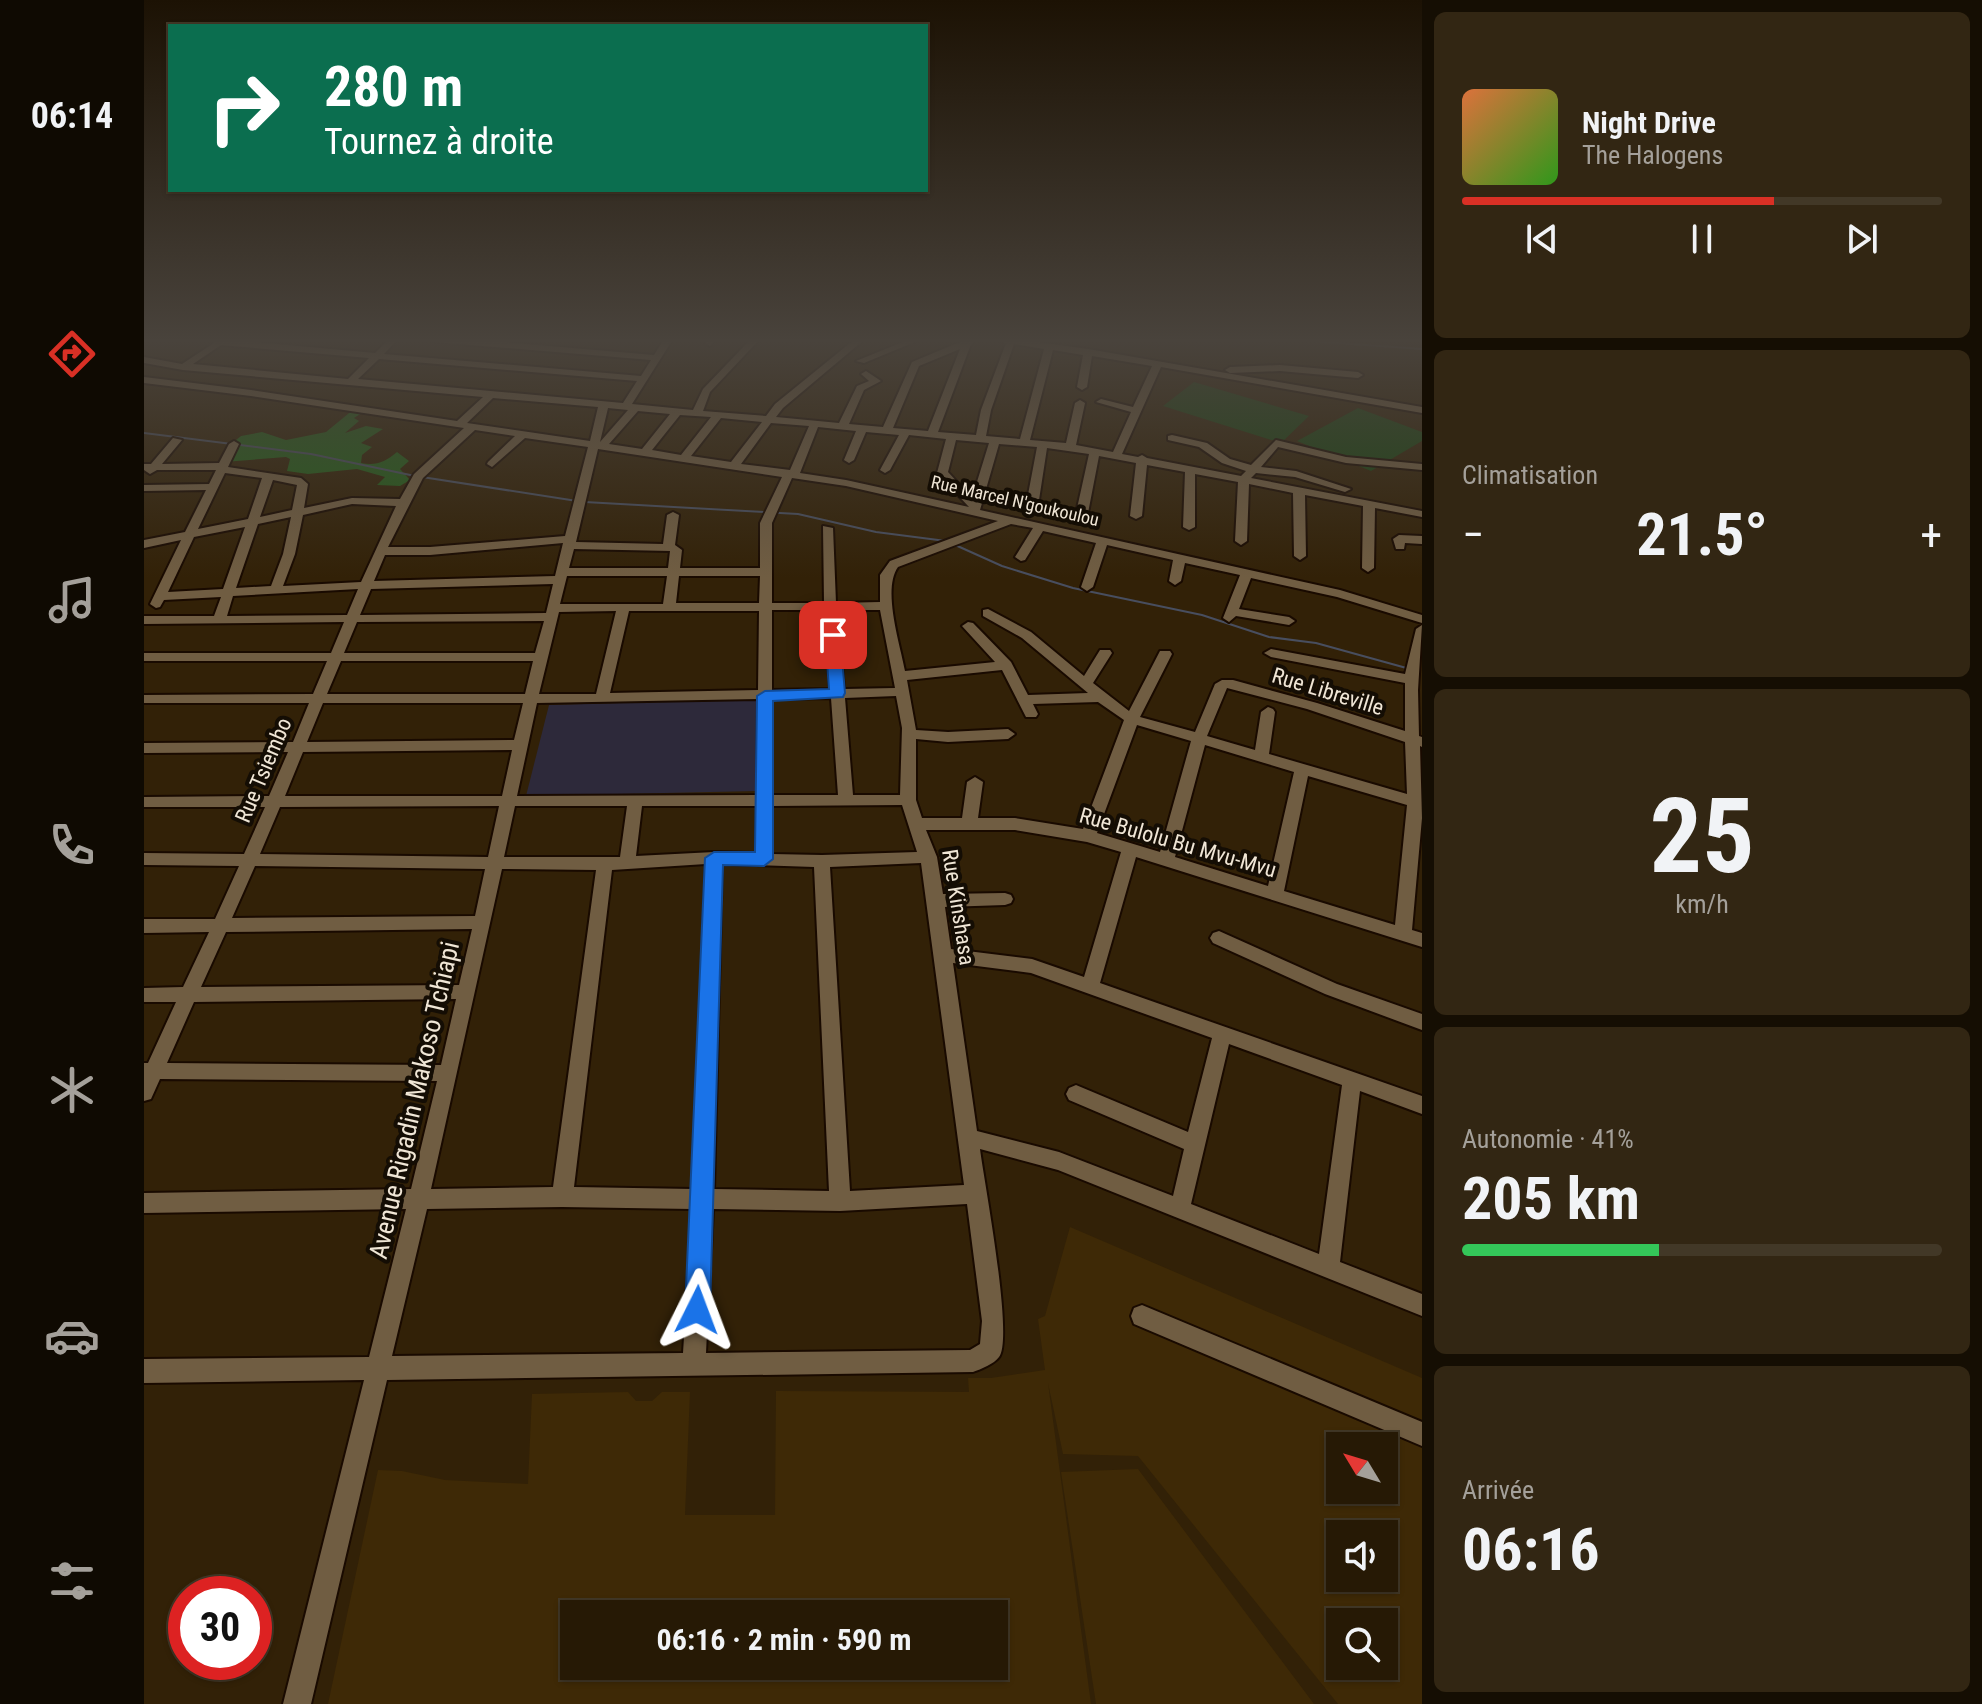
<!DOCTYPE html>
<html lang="fr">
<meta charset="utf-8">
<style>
:root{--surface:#261905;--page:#322613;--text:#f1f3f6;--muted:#a4a09a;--line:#423827;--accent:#d93025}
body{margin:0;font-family:"Roboto Condensed",sans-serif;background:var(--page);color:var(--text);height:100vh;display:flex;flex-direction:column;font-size:30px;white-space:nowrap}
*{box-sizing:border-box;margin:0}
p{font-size:26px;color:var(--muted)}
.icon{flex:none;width:44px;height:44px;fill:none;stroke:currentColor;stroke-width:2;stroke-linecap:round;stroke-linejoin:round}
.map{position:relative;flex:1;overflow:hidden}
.side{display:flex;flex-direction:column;gap:12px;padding:12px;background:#150e03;width:560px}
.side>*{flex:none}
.guide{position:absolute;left:24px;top:24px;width:760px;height:168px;border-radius:0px;box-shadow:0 2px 6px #0004,0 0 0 2px var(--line);background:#0b6e4f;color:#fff;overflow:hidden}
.needle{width:52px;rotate:308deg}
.buttons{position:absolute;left:1182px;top:1432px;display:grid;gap:16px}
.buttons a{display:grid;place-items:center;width:72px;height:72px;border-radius:0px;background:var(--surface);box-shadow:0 2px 6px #0004,0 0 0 2px var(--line);font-size:40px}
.speed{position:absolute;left:24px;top:1576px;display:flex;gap:16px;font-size:40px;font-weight:700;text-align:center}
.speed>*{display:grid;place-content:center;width:104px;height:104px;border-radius:50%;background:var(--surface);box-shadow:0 2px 6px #0004,0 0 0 2px var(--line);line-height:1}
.speed .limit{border:12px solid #d22;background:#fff;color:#111}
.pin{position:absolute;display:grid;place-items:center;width:68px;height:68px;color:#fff;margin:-34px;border-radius:16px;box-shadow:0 4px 12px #0006}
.me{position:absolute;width:88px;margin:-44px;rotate:3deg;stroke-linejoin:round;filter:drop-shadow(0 0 6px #0008)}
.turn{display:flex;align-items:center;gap:28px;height:168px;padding:0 24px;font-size:36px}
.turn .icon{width:104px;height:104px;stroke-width:2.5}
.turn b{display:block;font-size:56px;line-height:68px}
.big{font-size:60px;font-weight:700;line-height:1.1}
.side .tile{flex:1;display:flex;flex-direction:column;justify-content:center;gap:12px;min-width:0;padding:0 28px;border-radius:12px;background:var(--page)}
.side .dial{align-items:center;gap:0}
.dial b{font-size:104px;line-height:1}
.song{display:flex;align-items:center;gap:24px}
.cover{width:96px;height:96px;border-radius:12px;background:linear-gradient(135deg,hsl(20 70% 55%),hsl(110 70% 35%))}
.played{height:8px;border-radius:4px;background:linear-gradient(90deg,var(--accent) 65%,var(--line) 65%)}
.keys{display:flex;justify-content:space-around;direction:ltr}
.heat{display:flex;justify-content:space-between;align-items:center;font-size:44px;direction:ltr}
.charge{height:12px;border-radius:6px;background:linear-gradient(90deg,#34c759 41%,var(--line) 0)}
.trip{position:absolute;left:416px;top:1600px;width:448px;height:80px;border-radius:0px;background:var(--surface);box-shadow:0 2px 6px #0004,0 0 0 2px var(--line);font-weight:700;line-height:80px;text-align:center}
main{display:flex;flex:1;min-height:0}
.tabs{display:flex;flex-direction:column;width:144px;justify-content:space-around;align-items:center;background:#0f0a02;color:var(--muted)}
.tabs .icon{width:56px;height:56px}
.tabs .active{color:var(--accent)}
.tabs b{font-size:36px;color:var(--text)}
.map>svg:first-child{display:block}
.built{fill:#3e2906;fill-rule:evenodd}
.education{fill:#2d293a}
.green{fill:#194412}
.forest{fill:#245d1a}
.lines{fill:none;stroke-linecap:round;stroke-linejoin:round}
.stream{stroke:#484e5f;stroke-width:2}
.minor-casing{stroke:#190a00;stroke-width:4}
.minor{fill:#705d42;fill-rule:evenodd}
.route{fill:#1a73e8;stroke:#114b97;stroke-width:2}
.labels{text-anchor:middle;stroke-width:8;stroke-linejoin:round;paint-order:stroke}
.far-street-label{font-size:18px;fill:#f0e6d6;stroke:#140d04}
.street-label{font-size:22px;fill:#f0e6d6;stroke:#140d04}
.near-street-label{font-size:26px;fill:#f0e6d6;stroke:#140d04}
</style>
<main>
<nav class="tabs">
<b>06:14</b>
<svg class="icon active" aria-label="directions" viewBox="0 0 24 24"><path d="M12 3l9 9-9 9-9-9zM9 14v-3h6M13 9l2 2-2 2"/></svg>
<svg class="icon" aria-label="music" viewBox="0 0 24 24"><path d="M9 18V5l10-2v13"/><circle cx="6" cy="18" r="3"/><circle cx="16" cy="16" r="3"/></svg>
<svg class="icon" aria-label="phone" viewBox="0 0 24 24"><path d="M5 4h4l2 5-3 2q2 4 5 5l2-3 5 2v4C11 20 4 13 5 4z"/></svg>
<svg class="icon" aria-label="climate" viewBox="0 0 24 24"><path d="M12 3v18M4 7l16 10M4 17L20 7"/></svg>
<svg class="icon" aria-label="car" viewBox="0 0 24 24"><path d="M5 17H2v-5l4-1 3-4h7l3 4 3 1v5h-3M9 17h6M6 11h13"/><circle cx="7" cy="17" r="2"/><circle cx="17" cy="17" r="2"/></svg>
<svg class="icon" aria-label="filters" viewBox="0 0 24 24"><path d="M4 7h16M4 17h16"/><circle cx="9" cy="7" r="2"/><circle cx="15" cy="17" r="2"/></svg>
</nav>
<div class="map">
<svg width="1278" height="1704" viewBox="0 0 1278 1704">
<rect width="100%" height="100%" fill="#322107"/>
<path class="built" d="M 926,1227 L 1278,1378 L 1278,1704 L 1194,1704 L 994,1456 L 919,1454 L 904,1383 L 947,1704 L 184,1704 L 234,1470 L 258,1471 L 301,1480 L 384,1484 L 388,1394 L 484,1392 L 492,1401 L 508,1401 L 518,1392 L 546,1392 L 541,1515 L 631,1515 L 632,1391 L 825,1392 L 824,1378 L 847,1378 L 901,1370 L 894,1319 L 901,1316 ZM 1196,1446 L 1240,1446 L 1240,1490 L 1196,1490 ZM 1196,1534 L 1240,1534 L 1240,1578 L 1196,1578 ZM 430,1614 L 850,1614 L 850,1666 L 430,1666 ZM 1196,1622 L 1240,1622 L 1240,1666 L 1196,1666 Z
M 994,1469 L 1170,1704 L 952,1704 L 917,1472 Z"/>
<path class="education" d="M 612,699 L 613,791 L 382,796 L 405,705 Z"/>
<path class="green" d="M 1050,382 L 1165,416 L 1137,443 L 1019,406 Z
M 1214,408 L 1278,432 L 1278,441 L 1227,471 L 1153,441 Z"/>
<path class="forest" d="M 210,409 L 221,411 L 210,418 L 215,421 L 201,433 L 222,426 L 239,429 L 217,443 L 228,447 L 218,455 L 217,463 C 232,466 241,462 253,452 L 265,461 L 256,469 L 266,480 L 256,486 L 233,485 L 241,477 L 213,469 L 164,474 L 143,471 L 146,459 L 142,457 L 80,462 L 87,444 L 97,436 L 118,432 L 142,440 L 182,432 Z"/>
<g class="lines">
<path class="stream" d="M 1137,339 L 1278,349
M 0,433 L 167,454 L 271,476
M 278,477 L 433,501
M 441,502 L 654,514 L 732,532 L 802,541
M 809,544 L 858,566 L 929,588 L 1058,615 L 1125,637 L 1172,643 L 1266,669"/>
<g class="minor-casing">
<path id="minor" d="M 76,339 L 231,353 L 245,339 L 254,339 L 240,354 L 497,376 L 507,360 L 291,342 L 287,339 L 324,339 L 510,355 L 520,339 L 529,339 L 488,404 L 549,410 L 559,389 L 607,339 L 616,339 L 566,392 L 559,411 L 622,416 L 631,404 L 711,339 L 721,339 L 639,408 L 632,417 L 695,423 L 713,386 L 725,381 L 717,374 L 722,371 L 737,381 L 720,390 L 705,424 L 739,427 L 768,362 L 823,339 L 832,339 L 827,344 L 794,432 L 832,435 L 837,410 L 862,343 L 850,339 L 872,339 L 944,349 L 1278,407 L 1278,413 L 1017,367 L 978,454 L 994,457 L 998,455 L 1003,458 L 1097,476 L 1102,471 L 1078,463 L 1055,447 L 1024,440 L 1024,436 L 1028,435 L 1063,443 L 1086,459 L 1107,465 L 1132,440 L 1202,457 L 1278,464 L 1278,470 L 1202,463 L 1134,447 L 1117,467 L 1152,471 L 1207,489 L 1201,492 L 1151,477 L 1112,473 L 1107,478 L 1278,511 L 1278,517 L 1231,508 L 1230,568 L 1224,572 L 1218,568 L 1219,506 L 1161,495 L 1162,556 L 1156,560 L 1150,556 L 1149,493 L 1105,484 L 1103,541 L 1097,545 L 1091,541 L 1094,482 L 1051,474 L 1051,527 L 1045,530 L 1039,527 L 1041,472 L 1003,465 L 998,516 L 992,519 L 986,516 L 992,463 L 955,456 L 944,513 L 938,516 L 932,513 L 945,454 L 903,448 L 895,500 L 889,503 L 883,500 L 893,447 L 855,444 L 836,510 L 1196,590 L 1278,615 L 1278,623 L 1193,597 L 1107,578 L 1095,609 L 1145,617 L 1151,621 L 1145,625 L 1092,616 L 1085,622 L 1079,618 L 1096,575 L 1041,563 L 1037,581 L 1031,585 L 1025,581 L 1029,560 L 963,545 L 949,587 L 943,591 L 937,587 L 952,543 L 899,531 L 881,560 L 877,561 L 871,557 L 889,528 L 867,524 L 754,567 C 738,589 756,644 761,671 L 851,662 L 818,626 L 824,622 L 829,623 L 867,662 L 884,695 L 944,693 L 878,638 L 839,616 L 839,610 L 844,609 L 887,632 L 940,676 L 956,650 L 966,650 L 968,653 L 949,683 L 985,711 L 1016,651 L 1026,651 L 1028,654 L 996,717 L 1051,732 L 1071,684 L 1078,680 L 1089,680 L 1173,703 L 1261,731 L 1261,683 L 1127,657 L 1120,653 L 1127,649 L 1261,674 L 1272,629 L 1278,625 L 1274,690 L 1275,736 L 1278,737 L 1278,747 L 1276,746 L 1278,818 L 1268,930 L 1278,933 L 1278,947 L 992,857 L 956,983 L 1278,1096 L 1278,1114 L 1216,1091 L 1196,1262 L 1278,1294 L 1278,1316 L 914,1170 L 836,1149 C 840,1181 870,1338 855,1357 C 850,1364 837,1369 829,1372 L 243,1380 L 167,1704 L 139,1704 L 220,1380 L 0,1383 L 0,1359 L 225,1357 L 262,1209 L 0,1213 L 0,1193 L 267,1189 L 293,1081 L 16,1079 L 7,1099 L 0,1101 L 0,1063 L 4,1063 L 32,1002 L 0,1002 L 0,988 L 39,987 L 65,932 L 0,933 L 0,919 L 71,919 L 95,866 L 0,865 L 0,853 L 100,854 L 121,807 L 0,807 L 0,797 L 125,796 L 144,752 L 0,753 L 0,743 L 149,742 L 165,703 L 0,703 L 0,695 L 169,694 L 183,661 L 0,661 L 0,653 L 187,653 L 200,622 L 0,624 L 0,616 L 70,616 L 77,597 L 20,600 L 16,607 L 12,608 L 6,604 L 37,540 L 0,548 L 0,540 L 41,532 L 62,490 L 0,491 L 0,485 L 65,484 L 72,470 L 13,470 L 6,474 L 0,470 L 0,464 L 7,464 L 29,438 L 38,440 L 18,464 L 75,463 L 85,444 L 90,441 L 95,444 L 84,467 L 157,478 L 164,484 L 160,508 L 208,498 L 256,499 L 270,474 L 320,428 L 107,396 L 0,383 L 0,377 L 107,390 L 313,421 L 339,397 L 39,370 L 0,363 L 0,357 L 38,364 ZM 870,344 L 900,349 L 876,439 L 842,436 L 847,410 ZM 77,345 L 225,358 L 204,379 L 49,364 ZM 816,349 L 784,431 L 749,428 L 775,366 ZM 909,350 L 939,355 L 933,387 L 938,390 L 943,387 L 948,356 L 1008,366 L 989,407 L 957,399 L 952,402 L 987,412 L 969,452 L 932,445 L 941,403 L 936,400 L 931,403 L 922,443 L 886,440 ZM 235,359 L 493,381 L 479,403 L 214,379 ZM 349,398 L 454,407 L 446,441 L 323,423 ZM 464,408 L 484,410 L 456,442 ZM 494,411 L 526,414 L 498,449 L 465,444 ZM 536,415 L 567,417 L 537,455 L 508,450 ZM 577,418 L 618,422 L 587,462 L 547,456 ZM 627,423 L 665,426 L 646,470 L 597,464 ZM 674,427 L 712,431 L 700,460 L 705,463 L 710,460 L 722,432 L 755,435 L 736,470 L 741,473 L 746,470 L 765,435 L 802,439 L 793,473 L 825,507 L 702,480 L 656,473 ZM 331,430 L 371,436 L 344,462 L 343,464 L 348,467 L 381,438 L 444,447 L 421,536 L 286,547 L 244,547 L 279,478 ZM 812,440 L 845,443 L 828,498 L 804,472 ZM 454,449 L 638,477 L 616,523 L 616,568 L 536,568 L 538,550 L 531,545 L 535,515 L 529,512 L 523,515 L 519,544 L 432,542 ZM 81,473 L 118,478 L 104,519 L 54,529 ZM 648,478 L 702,486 L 854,521 L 746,561 L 736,575 L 736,602 L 692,603 L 689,528 L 679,526 L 680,603 L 628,603 L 628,523 ZM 129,480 L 153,485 L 148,510 L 116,517 ZM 208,504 L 252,506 L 217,582 L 139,586 L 151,554 L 159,515 ZM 147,517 L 139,554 L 127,586 L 92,588 L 114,524 ZM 101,527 L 79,589 L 24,592 L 50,537 ZM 419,543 L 411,576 L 230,581 L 241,555 L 286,555 ZM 430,549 L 526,551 L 524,568 L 425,568 ZM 423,576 L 523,576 L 519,604 L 416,604 ZM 535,576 L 616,576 L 615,603 L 532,603 ZM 409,584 L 402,613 L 216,615 L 227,589 ZM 214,589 L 203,615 L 83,616 L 89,596 ZM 628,610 L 680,610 L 686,689 L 628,690 ZM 693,610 L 736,610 L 751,688 L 700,689 ZM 472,611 L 452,694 L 395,694 L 415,612 ZM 485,611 L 615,611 L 614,690 L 466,693 ZM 400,621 L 391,653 L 200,653 L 213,622 ZM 197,661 L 389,661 L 381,694 L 183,694 ZM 858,670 L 882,717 L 892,717 L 894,714 L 889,704 L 954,702 L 980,720 L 939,829 L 871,818 L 834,818 L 839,782 L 831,777 L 823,782 L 818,818 L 778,818 L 772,800 L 772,739 L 804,742 L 864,739 L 871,734 L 864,729 L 804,732 L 772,730 L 763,680 ZM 1083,688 L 1163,709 L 1261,742 L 1263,794 L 1125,754 L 1131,712 L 1129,709 L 1124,707 L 1117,712 L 1111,750 L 1063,736 ZM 752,696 L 758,728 L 756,795 L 709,795 L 701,698 ZM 687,698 L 694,795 L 628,795 L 628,699 ZM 614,699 L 613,795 L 373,796 L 393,703 ZM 179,703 L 379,703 L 370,740 L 163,742 ZM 993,725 L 1047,741 L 1016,852 L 953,833 ZM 1061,745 L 1150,772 L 1124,886 L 1031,857 ZM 368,750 L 358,796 L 141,796 L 159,752 ZM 1164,776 L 1263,805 L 1251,925 L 1140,891 ZM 758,805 L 773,852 L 678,855 L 628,854 L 628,806 ZM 355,806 L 344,857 L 116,854 L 136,807 ZM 371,806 L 483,806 L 476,857 L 360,857 ZM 498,806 L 613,806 L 612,853 L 570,852 L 492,856 ZM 782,830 L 871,830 L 943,842 L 977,852 L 940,977 L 888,959 L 807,949 L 801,907 L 861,905 L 867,903 L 869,899 L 867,895 L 861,893 L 799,894 L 793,857 ZM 777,863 L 820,1185 L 706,1191 L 686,867 ZM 562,864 L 549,1189 L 430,1187 L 468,870 ZM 578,864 L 670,867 L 685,1191 L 570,1189 ZM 111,866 L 341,869 L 331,916 L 88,918 ZM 358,869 L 452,870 L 409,1187 L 287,1189 ZM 328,929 L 315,985 L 57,987 L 82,932 ZM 809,963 L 887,973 L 1068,1038 L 1044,1132 L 932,1085 L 925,1088 L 922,1094 L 925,1100 L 1040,1149 L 1029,1196 L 915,1152 L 833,1131 ZM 312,999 L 297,1065 L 23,1063 L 50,1002 ZM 1085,1044 L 1198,1085 L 1175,1254 L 1047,1204 ZM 823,1204 L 838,1321 L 836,1344 L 826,1350 L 562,1353 L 569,1209 L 696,1211 ZM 418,1207 L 548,1209 L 539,1353 L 248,1356 L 283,1209 Z
M 563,339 L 572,339 L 566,346 L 561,343 Z
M 766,339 L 778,339 L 720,363 L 712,361 Z
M 1136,365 L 1214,372 L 1219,375 L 1214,378 L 1136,371 L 1086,373 L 1081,370 L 1086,367 Z
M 1255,535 L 1278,536 L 1278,544 L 1261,543 L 1260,549 L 1252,549 L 1249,539 Z
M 1075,931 L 1193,984 L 1278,1014 L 1278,1030 L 1181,994 L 1069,943 L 1066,938 L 1069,933 Z
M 998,1305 L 1278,1422 L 1278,1446 L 990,1324 L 987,1316 L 990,1308 Z"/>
</g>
<use href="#minor" class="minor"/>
</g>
<linearGradient id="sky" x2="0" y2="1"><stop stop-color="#1c1204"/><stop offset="0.59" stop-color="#49433c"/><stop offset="1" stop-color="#49433c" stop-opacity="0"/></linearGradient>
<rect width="1278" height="578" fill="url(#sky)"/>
<path class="route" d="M 689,631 L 696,635 L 701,693 L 699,697 L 629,701 L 629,859 L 620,866 L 579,865 L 566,1310 L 562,1319 L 553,1323 L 544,1319 L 541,1310 L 561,858 L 570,852 L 611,852 L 613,696 L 621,691 L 685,689 L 681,635 Z"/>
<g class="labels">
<g class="far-street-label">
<text transform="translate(871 501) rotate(13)" y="6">Rue Marcel N'goukoulou</text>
</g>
<g class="street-label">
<text transform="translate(1184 691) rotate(17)" y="8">Rue Libreville</text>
<text transform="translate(119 770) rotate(-67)" y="8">Rue Tsiembo</text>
<text transform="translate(1034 842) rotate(16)" y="8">Rue Bulolu Bu Mvu-Mvu</text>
<text transform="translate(815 907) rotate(81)" y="8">Rue Kinshasa</text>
</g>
<g class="near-street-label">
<text transform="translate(270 1100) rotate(-77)" y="9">Avenue Rigadin Makoso Tchiapi</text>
</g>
</g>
</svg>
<div class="buttons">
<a><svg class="needle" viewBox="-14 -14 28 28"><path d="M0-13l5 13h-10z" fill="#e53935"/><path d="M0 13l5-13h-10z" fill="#a4a09a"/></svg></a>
<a><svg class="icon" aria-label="sound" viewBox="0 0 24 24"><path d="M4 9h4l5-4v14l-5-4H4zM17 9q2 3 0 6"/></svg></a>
<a><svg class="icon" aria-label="search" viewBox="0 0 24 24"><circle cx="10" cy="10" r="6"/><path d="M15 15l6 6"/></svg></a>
</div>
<div class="speed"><div class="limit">30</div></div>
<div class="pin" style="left:689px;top:635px;background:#d93025"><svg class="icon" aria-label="arrive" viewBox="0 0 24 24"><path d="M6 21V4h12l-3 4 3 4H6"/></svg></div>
<svg class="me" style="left:553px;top:1310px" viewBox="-20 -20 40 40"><path d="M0-17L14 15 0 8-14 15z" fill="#1a73e8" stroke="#fff" stroke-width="4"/></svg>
<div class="trip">06:16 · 2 min · 590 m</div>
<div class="guide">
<div class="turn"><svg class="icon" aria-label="right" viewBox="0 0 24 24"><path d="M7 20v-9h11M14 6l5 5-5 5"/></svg><div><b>280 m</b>Tournez à droite</div></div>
</div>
</div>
<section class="side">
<div class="tile">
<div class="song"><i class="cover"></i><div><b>Night Drive</b><p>The Halogens</p></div></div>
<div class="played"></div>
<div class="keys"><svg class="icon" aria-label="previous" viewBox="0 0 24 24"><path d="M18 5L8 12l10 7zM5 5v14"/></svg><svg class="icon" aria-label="pause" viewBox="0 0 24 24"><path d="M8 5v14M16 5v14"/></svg><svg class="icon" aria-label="next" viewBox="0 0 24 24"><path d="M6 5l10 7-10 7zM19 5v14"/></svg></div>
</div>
<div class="tile"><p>Climatisation</p>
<div class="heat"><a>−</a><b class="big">21.5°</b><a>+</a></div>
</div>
<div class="tile dial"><b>25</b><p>km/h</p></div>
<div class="tile"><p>Autonomie · 41%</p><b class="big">205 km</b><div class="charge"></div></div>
<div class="tile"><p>Arrivée</p><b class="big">06:16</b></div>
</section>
</main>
